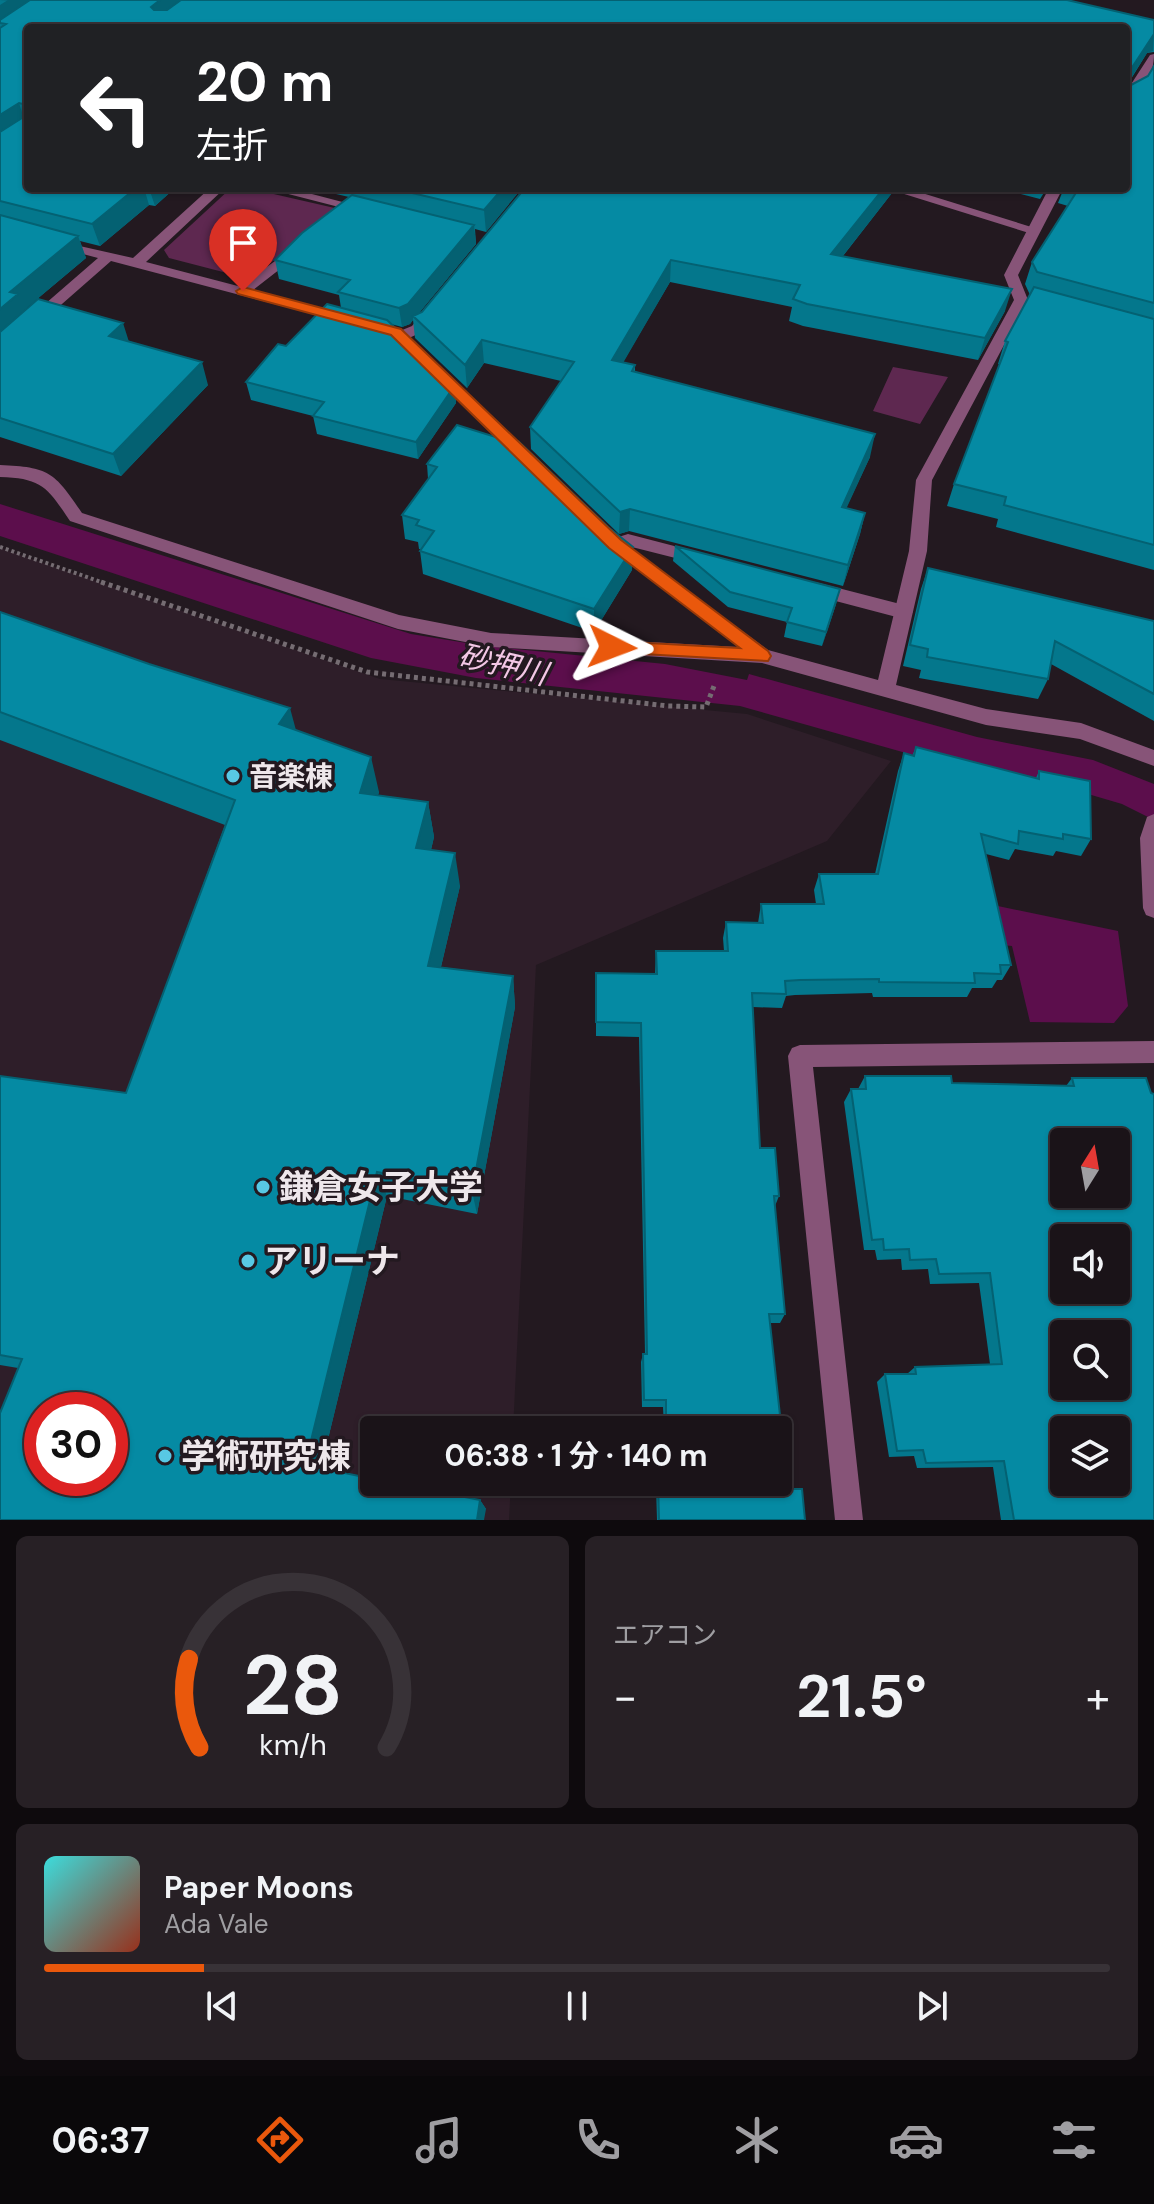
<!DOCTYPE html>
<html lang="ja">
<meta charset="utf-8">
<style>
:root{--surface:#1a1318;--page:#272025;--text:#f1f3f6;--muted:#9f9ea2;--line:#383237;--accent:#ea580c}
body{margin:0;font-family:"DM Sans","Noto Sans JP",sans-serif;background:var(--page);color:var(--text);height:100vh;display:flex;flex-direction:column;font-size:30px;white-space:nowrap}
*{box-sizing:border-box;margin:0}
p{font-size:26px;color:var(--muted)}
.icon{flex:none;width:44px;height:44px;fill:none;stroke:currentColor;stroke-width:2;stroke-linecap:round;stroke-linejoin:round}
.map{position:relative;height:1520px;overflow:hidden}
.sheet{display:flex;flex-direction:column;gap:16px;padding:16px;background:#0e0a0d;flex:1}
.sheet>*{flex:none}
.top-card{position:absolute;left:24px;top:24px;width:1106px;height:168px;border-radius:8px;box-shadow:0 2px 6px #0004,0 0 0 2px var(--line);background:#202124;color:#fff;overflow:hidden}
.needle{width:52px;rotate:11deg}
.buttons{position:absolute;left:1050px;top:1128px;display:grid;gap:16px}
.buttons a{display:grid;place-items:center;width:80px;height:80px;border-radius:8px;background:var(--surface);box-shadow:0 2px 6px #0004,0 0 0 2px var(--line);font-size:40px}
.speed{position:absolute;left:24px;top:1392px;display:flex;gap:16px;font-size:40px;font-weight:700;text-align:center}
.speed>*{display:grid;place-content:center;width:104px;height:104px;border-radius:50%;background:var(--surface);box-shadow:0 2px 6px #0004,0 0 0 2px var(--line);line-height:1}
.speed .limit{border:12px solid #d22;background:#fff;color:#111}
.pin{position:absolute;display:grid;place-items:center;width:68px;height:68px;color:#fff;margin:-82px -34px;border-radius:50% 50% 50% 0;rotate:-45deg;box-shadow:0 0 8px #0007}
.pin .icon{rotate:45deg}
.me{position:absolute;width:88px;margin:-44px;rotate:93deg;stroke-linejoin:round;filter:drop-shadow(0 0 6px #0008)}
.turn{display:flex;align-items:center;gap:28px;height:168px;padding:0 40px;font-size:36px}
.turn .icon{width:104px;height:104px;stroke-width:2.5}
.turn b{display:block;font-size:56px;line-height:68px}
.big{font-size:60px;font-weight:700;line-height:1.1}
.sheet .card{flex:1;display:flex;flex-direction:column;justify-content:center;gap:12px;min-width:0;padding:0 28px;border-radius:12px;background:var(--page)}
.sheet .dial{align-items:center;gap:0}
.dial svg{height:208px;overflow:visible;fill:none;stroke:var(--line);stroke-width:7;stroke-linecap:round;text-anchor:middle}
.dial text{fill:var(--text);stroke:none}
.song{display:flex;align-items:center;gap:24px}
.cover{width:96px;height:96px;border-radius:12px;background:linear-gradient(135deg,hsl(180 70% 55%),hsl(10 70% 35%))}
.played{height:8px;border-radius:4px;background:linear-gradient(90deg,var(--accent) 15%,var(--line) 15%)}
.keys{display:flex;justify-content:space-around;direction:ltr}
.heat{display:flex;justify-content:space-between;align-items:center;font-size:44px;direction:ltr}
.sheet .tiles{flex:1;display:grid;gap:16px;grid-template-columns:1fr 1fr}
.card:last-child{grid-column:span 2}
.trip{position:absolute;left:360px;top:1416px;width:432px;height:80px;border-radius:8px;background:var(--surface);box-shadow:0 2px 6px #0004,0 0 0 2px var(--line);font-weight:700;line-height:80px;text-align:center}
.tabs{display:flex;height:128px;justify-content:space-around;align-items:center;background:#0a080a;color:var(--muted)}
.tabs .icon{width:56px;height:56px}
.tabs .selected{color:var(--accent)}
.tabs b{font-size:36px;color:var(--text)}
.map>svg:first-child{display:block}
.built{fill:#2e1e29;fill-rule:evenodd}
.green{fill:#5e2850}
.water{fill:#5c0e4c}
.lines{fill:none;stroke-linecap:round;stroke-linejoin:round}
.path-far1{stroke:#756c72;stroke-width:4;stroke-dasharray:3 3;stroke-linecap:butt}
.path{stroke:#756c72;stroke-width:5;stroke-dasharray:4 4;stroke-linecap:butt}
.lane{fill:#875478;fill-rule:evenodd}
.street{fill:#875478;fill-rule:evenodd}
.wall{fill:#04778c}
.shaded-wall{fill:#046172}
.building{fill:#058aa3;stroke:#046172;stroke-width:2;fill-rule:evenodd}
.route{fill:#ea580c;stroke:#983908;stroke-width:2}
.poi-dot{fill:#58c8e4;stroke:#231920;stroke-width:3}
.labels{text-anchor:middle;stroke-width:7;stroke-linejoin:round;paint-order:stroke}
.poi-label{font-size:28px;font-weight:bold;fill:#eee7eb;stroke:#231920;text-anchor:start}
.water-label{font-size:30px;font-style:italic;fill:#f3c7e5;stroke:#231920}
.near-poi-label{font-size:34px;font-weight:bold;fill:#eee7eb;stroke:#231920;text-anchor:start}
</style>
<div class="map">
<svg width="1154" height="1520" viewBox="0 0 1154 1520">
<rect width="100%" height="100%" fill="#231920"/>
<path class="built" d="M 0,548 L 380,679 L 747,714 L 891,761 L 827,841 L 536,965 L 513,1430 L 374,1430 L 374,1482 L 511,1482 L 509,1520 L 0,1520 ZM 42,1410 L 110,1410 L 110,1478 L 42,1478 Z"/>
<path class="green" d="M 231,188 L 247,188 L 339,209 L 250,279 L 169,258 L 164,250 Z
M 893,367 L 948,377 L 920,424 L 873,411 Z"/>
<path class="water" d="M 0,504 L 411,634 L 485,646 L 665,664 L 747,680 L 749,674 L 977,737 L 1093,760 L 1154,784 L 1154,820 L 1122,804 L 1071,789 L 959,768 L 740,706 L 476,678 L 371,658 L 0,536 Z
M 993,905 L 1118,931 L 1128,1006 L 1114,1023 L 1030,1022 L 1012,946 L 1002,945 Z"/>
<g class="lines">
<path class="path-far1" d="M 0,547 L 107,584"/>
<path class="path" d="M 101,582 L 367,672 L 668,706 L 706,707 L 714,686"/>
<path class="lane" d="M 885,188 L 906,188 L 1041,230 L 1029,233 Z
M 297,245 L 302,246 L 302,252 L 248,294 L 238,294 L 238,288 Z
M 628,534 L 705,554 L 708,558 L 699,564 L 628,546 L 615,550 L 609,548 L 606,544 L 609,540 Z
M 815,582 L 904,605 L 913,612 L 904,619 L 809,594 L 806,589 L 809,584 Z"/>
<path class="street" d="M 1154,54 C 1154,74 1144,95 1126,104 L 1126,92 L 1150,55 Z
M 210,188 L 225,188 L 146,262 L 349,315 L 349,321 L 339,321 L 111,261 L 5,354 L 0,356 L 0,343 L 98,258 L 53,246 L 53,240 L 133,258 Z
M 265,188 L 289,188 L 373,210 L 366,214 Z
M 1049,188 L 1063,188 L 1018,275 L 1028,300 L 932,480 L 927,551 L 896,685 L 986,709 L 1081,723 L 1154,750 L 1154,766 L 1080,739 L 986,725 L 762,663 L 491,647 L 398,629 L 70,521 C 48,488 42,478 0,477 L 0,465 C 50,467 55,473 82,513 L 399,615 L 491,633 L 738,647 L 607,546 L 604,542 L 607,538 L 613,536 L 768,650 L 878,680 L 909,551 L 916,480 L 1014,300 L 1004,275 Z
M 432,307 L 439,311 C 428,326 415,342 395,339 L 395,333 L 412,326 L 427,308 Z
M 435,365 L 440,367 L 533,455 L 535,459 L 533,463 L 521,463 L 430,373 L 430,367 Z
M 1154,814 L 1154,918 L 1146,915 L 1143,908 L 1140,838 L 1147,817 Z
M 1154,1041 L 1154,1063 L 813,1067 L 863,1520 L 835,1520 L 788,1056 L 792,1048 L 800,1045 Z"/>
</g>
<path class="wall" d="M 0,0 L 1154,20 L 1154,52 L 1147,53 L 1131,79 L 1131,85 L 1148,76 L 1154,66 L 1154,570 L 996,527 L 998,519 L 947,506 L 954,484 L 1000,364 L 998,364 L 1005,341 L 1030,295 L 1025,284 L 1032,262 L 1068,206 L 1058,203 L 1064,188 L 1126,188 L 1126,28 L 28,28 L 28,188 L 175,188 L 155,206 L 149,205 L 100,246 L 80,241 L 86,258 L 24,310 L 25,311 L 129,342 L 208,385 L 121,476 L 0,437 Z
M 323,188 L 522,188 L 486,232 L 475,229 L 476,244 L 419,313 L 422,312 L 525,188 L 894,188 L 892,193 L 843,256 L 1005,311 L 978,360 L 803,326 L 789,321 L 792,307 L 670,282 L 623,362 L 635,365 L 635,372 L 870,457 L 846,508 L 865,513 L 860,534 L 843,586 L 629,531 L 619,534 L 531,449 L 530,427 L 561,381 L 484,363 L 467,388 L 415,338 L 413,320 L 410,324 L 402,327 L 391,324 L 455,385 L 456,403 L 418,459 L 317,434 L 313,416 L 251,400 L 246,382 L 286,346 L 341,308 L 339,295 L 279,279 L 275,260 L 349,197 L 323,191 Z
M 997,188 L 1047,188 L 1040,199 Z
M 457,425 L 632,570 L 594,632 L 423,574 L 420,551 L 421,549 L 419,549 L 418,542 L 405,539 L 402,515 L 428,479 L 427,464 Z
M 675,546 L 836,604 L 822,646 L 784,637 L 787,622 L 728,607 L 673,561 Z
M 928,568 L 1154,621 L 1154,721 L 1051,664 L 1048,679 L 1038,699 L 919,678 L 921,670 L 903,666 L 921,589 Z
M 0,612 L 296,730 L 379,792 L 378,795 L 428,802 L 434,837 L 431,850 L 460,886 L 441,967 L 513,976 L 515,1007 L 477,1214 L 387,1196 L 321,1468 L 480,1500 L 486,1509 L 0,1520 L 18,1368 L 0,1365 L 0,1076 L 126,1093 L 225,825 L 0,740 Z
M 916,747 L 1036,778 L 1039,771 L 1091,839 L 1081,856 L 1056,851 L 1053,856 L 1015,849 L 1009,860 L 986,854 L 1011,965 L 1002,980 L 997,980 L 992,988 L 972,988 L 967,997 L 873,997 L 872,993 L 795,995 L 786,996 L 782,1008 L 753,1007 L 760,1148 L 779,1196 L 775,1206 L 785,1314 L 780,1323 L 770,1323 L 788,1489 L 805,1520 L 657,1520 L 656,1486 L 657,1482 L 778,1482 L 778,1430 L 664,1430 L 663,1407 L 642,1407 L 641,1362 L 643,1354 L 645,1354 L 639,1037 L 596,1036 L 596,973 L 655,974 L 656,951 L 724,951 L 723,938 L 726,922 L 758,923 L 761,904 L 816,904 L 814,890 L 819,874 L 875,874 L 898,771 L 904,753 L 912,756 Z
M 865,1076 L 952,1083 L 1066,1086 L 1072,1078 L 1154,1520 L 1001,1520 L 993,1467 L 917,1468 L 914,1456 L 889,1457 L 877,1382 L 885,1374 L 907,1374 L 915,1367 L 990,1364 L 979,1283 L 930,1284 L 928,1269 L 902,1270 L 901,1259 L 877,1260 L 875,1250 L 864,1250 L 844,1102 L 851,1089 L 858,1089 Z"/>
<path class="shaded-wall" d="M 8,0 L 46,0 L 6,24 L 0,23 L 0,5 Z
M 160,0 L 190,0 L 156,28 L 151,7 Z
M 1154,34 L 1153,51 L 1147,53 L 1126,86 L 1131,69 Z
M 19,103 L 26,125 L 0,142 L 0,115 Z
M 136,188 L 144,188 L 149,205 L 100,246 L 92,224 Z
M 149,188 L 175,188 L 155,206 Z
M 503,188 L 522,188 L 486,232 L 484,210 Z
M 884,188 L 894,188 L 892,193 L 827,276 L 831,254 Z
M 474,225 L 476,244 L 415,318 L 413,316 L 413,320 L 410,324 L 402,327 L 399,308 Z
M 78,236 L 86,258 L 24,310 L 27,316 L 0,339 L 0,309 L 10,292 Z
M 671,260 L 670,282 L 612,382 L 612,360 Z
M 1012,289 L 1005,311 L 978,360 L 985,338 Z
M 123,323 L 130,345 L 109,336 Z
M 482,340 L 484,363 L 467,388 L 465,365 Z
M 202,362 L 208,385 L 121,476 L 113,454 Z
M 455,385 L 456,403 L 418,459 L 416,442 Z
M 875,434 L 870,457 L 837,529 L 842,507 Z
M 630,509 L 629,531 L 619,534 L 620,512 Z
M 865,513 L 860,534 L 843,586 L 848,565 Z
M 633,547 L 632,570 L 594,632 L 594,609 Z
M 840,589 L 836,604 L 822,646 L 826,632 Z
M 290,708 L 300,745 L 279,724 Z
M 371,757 L 379,792 L 368,827 L 360,793 Z
M 428,802 L 434,837 L 423,882 L 416,848 Z
M 455,853 L 460,886 L 434,996 L 428,966 Z
M 513,976 L 515,1007 L 477,1214 L 472,1191 Z
M 377,1172 L 387,1196 L 319,1476 L 305,1465 Z
M 480,1500 L 486,1509 L 484,1520 L 477,1520 Z"/>
<path class="building" d="M 30,0 L 160,0 L 151,7 L 154,10 L 167,10 L 181,0 L 1067,0 L 1154,20 L 1154,34 L 1131,69 L 1131,85 L 1148,76 L 1154,66 L 1154,303 L 1037,272 L 1032,262 L 1079,188 L 1126,188 L 1126,28 L 28,28 L 28,188 L 136,188 L 92,224 L 0,201 L 0,132 L 22,118 L 23,104 L 19,103 L 0,115 L 0,28 L 6,24 L 0,23 L 0,20 Z
M 391,188 L 503,188 L 484,210 Z
M 525,188 L 884,188 L 831,254 L 1012,289 L 985,338 L 807,304 L 793,299 L 800,285 L 671,260 L 612,360 L 635,365 L 632,371 L 875,434 L 842,507 L 865,513 L 848,565 L 630,509 L 620,512 L 530,427 L 574,362 L 482,340 L 465,365 L 413,316 L 422,312 Z
M 352,195 L 474,225 L 408,304 L 399,308 L 338,292 L 350,280 L 275,260 L 302,233 Z
M 0,215 L 78,236 L 10,292 L 18,294 L 0,309 Z
M 1034,287 L 1154,319 L 1154,545 L 1004,505 L 1006,497 L 954,484 L 1008,342 L 1005,341 Z
M 38,299 L 123,323 L 109,336 L 202,362 L 113,454 L 0,418 L 0,332 Z
M 327,304 L 387,320 L 455,385 L 416,442 L 313,416 L 324,402 L 246,382 L 278,344 L 286,346 Z
M 457,425 L 518,444 L 519,442 L 608,527 L 633,547 L 594,609 L 420,551 L 434,531 L 416,525 L 419,520 L 402,515 L 437,467 L 427,464 Z
M 675,546 L 840,589 L 826,632 L 787,622 L 792,608 L 730,592 Z
M 928,568 L 1154,621 L 1154,694 L 1055,641 L 1048,679 L 927,657 L 928,649 L 910,645 Z
M 0,612 L 149,664 L 290,708 L 279,724 L 371,757 L 360,793 L 428,802 L 416,848 L 455,853 L 428,966 L 513,976 L 472,1191 L 377,1172 L 305,1465 L 374,1479 L 374,1482 L 389,1482 L 480,1500 L 477,1520 L 0,1520 L 0,1413 L 22,1359 L 0,1355 L 0,1076 L 126,1093 L 235,800 L 0,712 ZM 42,1410 L 110,1410 L 110,1478 L 42,1478 Z
M 916,747 L 1039,779 L 1039,771 L 1090,781 L 1091,839 L 1063,834 L 1063,839 L 1019,831 L 1018,844 L 981,834 L 1011,965 L 1000,965 L 1001,974 L 974,973 L 975,983 L 879,982 L 879,979 L 800,980 L 785,981 L 786,994 L 752,993 L 760,1148 L 775,1148 L 779,1196 L 774,1196 L 785,1314 L 769,1314 L 788,1489 L 802,1489 L 805,1520 L 659,1520 L 658,1482 L 778,1482 L 778,1430 L 666,1430 L 666,1400 L 644,1400 L 643,1354 L 647,1354 L 641,1023 L 596,1022 L 596,973 L 657,974 L 656,951 L 728,951 L 726,922 L 763,923 L 761,904 L 824,904 L 819,874 L 878,874 L 904,753 L 914,756 Z
M 865,1076 L 951,1076 L 952,1083 L 1074,1086 L 1072,1078 L 1146,1078 L 1151,1093 L 1154,1094 L 1154,1520 L 1014,1520 L 1004,1461 L 926,1463 L 923,1450 L 897,1451 L 885,1374 L 916,1374 L 915,1367 L 1002,1364 L 990,1273 L 939,1274 L 936,1259 L 910,1260 L 909,1249 L 884,1250 L 883,1239 L 872,1240 L 851,1089 L 866,1089 ZM 1064,1142 L 1116,1142 L 1116,1194 L 1064,1194 ZM 1064,1238 L 1116,1238 L 1116,1290 L 1064,1290 ZM 1064,1334 L 1116,1334 L 1116,1386 L 1064,1386 ZM 1064,1430 L 1116,1430 L 1116,1482 L 1064,1482 Z"/>
<path class="route" d="M 243,287 L 401,329 L 621,540 L 768,651 L 771,656 L 768,661 L 606,652 L 603,647 L 612,641 L 740,648 L 609,548 L 391,335 L 238,294 L 236,291 Z"/>
<g class="poi-dot">
<circle cx="233" cy="776" r="8"/>
<circle cx="263" cy="1187" r="8"/>
<circle cx="248" cy="1261" r="8"/>
<circle cx="165" cy="1456" r="8"/>
</g>
<g class="labels">
<g class="poi-label">
<text x="249" y="786">音楽棟</text>
</g>
<g class="water-label">
<text transform="translate(503 665) rotate(13)" y="10">砂押川</text>
</g>
<g class="near-poi-label">
<text x="279" y="1199">鎌倉女子大学</text>
<text x="264" y="1273">アリーナ</text>
<text x="181" y="1468">学術研究棟</text>
</g>
</g>
</svg>
<div class="buttons">
<a><svg class="needle" viewBox="-14 -14 28 28"><path d="M0-13l5 13h-10z" fill="#e53935"/><path d="M0 13l5-13h-10z" fill="#9f9ea2"/></svg></a>
<a><svg class="icon" aria-label="sound" viewBox="0 0 24 24"><path d="M4 9h4l5-4v14l-5-4H4zM17 9q2 3 0 6"/></svg></a>
<a><svg class="icon" aria-label="search" viewBox="0 0 24 24"><circle cx="10" cy="10" r="6"/><path d="M15 15l6 6"/></svg></a>
<a><svg class="icon" aria-label="layers" viewBox="0 0 24 24"><path d="M12 4l9 5-9 5-9-5zM3 14l9 5 9-5"/></svg></a>
</div>
<div class="speed"><div class="limit">30</div></div>
<div class="pin" style="left:243px;top:291px;background:#d93025"><svg class="icon" aria-label="arrive" viewBox="0 0 24 24"><path d="M6 21V4h12l-3 4 3 4H6"/></svg></div>
<svg class="me" style="left:612px;top:647px" viewBox="-20 -20 40 40"><path d="M0-17L14 15 0 8-14 15z" fill="#ea580c" stroke="#fff" stroke-width="4"/></svg>
<div class="trip">06:38 · 1 分 · 140 m</div>
<div class="top-card">
<div class="turn"><svg class="icon" aria-label="left" viewBox="0 0 24 24"><path d="M17 20v-9H6M10 6l-5 5 5 5"/></svg><div><b>20 m</b>左折</div></div>
</div>
</div>
<section class="sheet">
<div class="tiles">
<div class="card dial"><svg viewBox="0 0 100 80">
<path d="M14 69A42 42 0 1 1 86 69"/>
<path d="M14 69A42 42 0 0 1 10 35" stroke="#ea580c"/>
<text x="50" y="56" font-size="32" font-weight="700">28</text>
<text x="50" y="72" font-size="11">km/h</text>
</svg></div>
<div class="card"><p>エアコン</p>
<div class="heat"><a>−</a><b class="big">21.5°</b><a>+</a></div>
</div>
<div class="card">
<div class="song"><i class="cover"></i><div><b>Paper Moons</b><p>Ada Vale</p></div></div>
<div class="played"></div>
<div class="keys"><svg class="icon" aria-label="previous" viewBox="0 0 24 24"><path d="M18 5L8 12l10 7zM5 5v14"/></svg><svg class="icon" aria-label="pause" viewBox="0 0 24 24"><path d="M8 5v14M16 5v14"/></svg><svg class="icon" aria-label="next" viewBox="0 0 24 24"><path d="M6 5l10 7-10 7zM19 5v14"/></svg></div>
</div>
</div>
</section>
<nav class="tabs">
<b>06:37</b>
<svg class="icon selected" aria-label="directions" viewBox="0 0 24 24"><path d="M12 3l9 9-9 9-9-9zM9 14v-3h6M13 9l2 2-2 2"/></svg>
<svg class="icon" aria-label="music" viewBox="0 0 24 24"><path d="M9 18V5l10-2v13"/><circle cx="6" cy="18" r="3"/><circle cx="16" cy="16" r="3"/></svg>
<svg class="icon" aria-label="phone" viewBox="0 0 24 24"><path d="M5 4h4l2 5-3 2q2 4 5 5l2-3 5 2v4C11 20 4 13 5 4z"/></svg>
<svg class="icon" aria-label="climate" viewBox="0 0 24 24"><path d="M12 3v18M4 7l16 10M4 17L20 7"/></svg>
<svg class="icon" aria-label="car" viewBox="0 0 24 24"><path d="M5 17H2v-5l4-1 3-4h7l3 4 3 1v5h-3M9 17h6M6 11h13"/><circle cx="7" cy="17" r="2"/><circle cx="17" cy="17" r="2"/></svg>
<svg class="icon" aria-label="filters" viewBox="0 0 24 24"><path d="M4 7h16M4 17h16"/><circle cx="9" cy="7" r="2"/><circle cx="15" cy="17" r="2"/></svg>
</nav>
